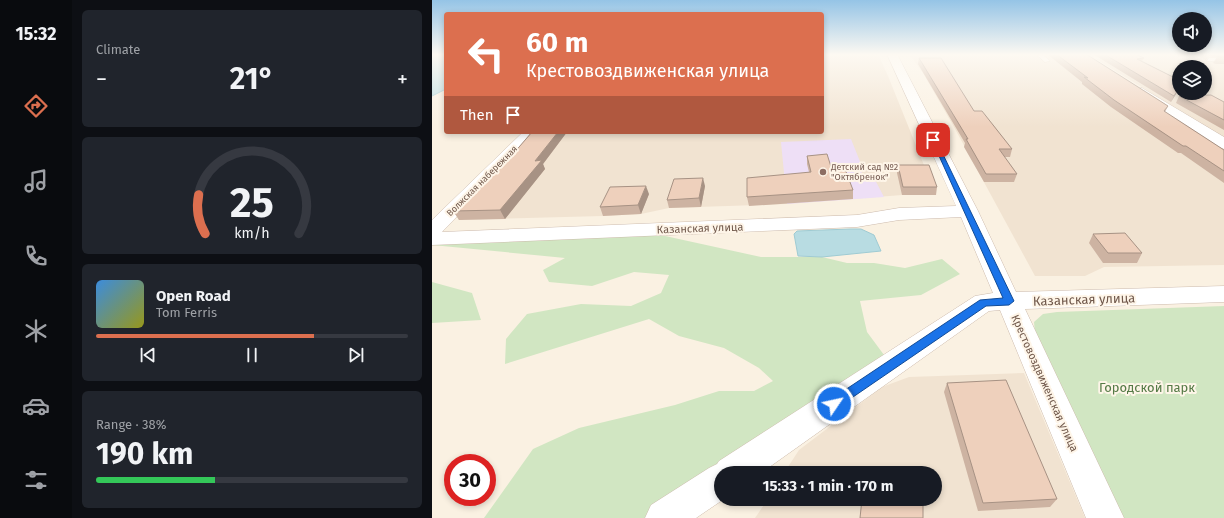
<!DOCTYPE html>
<meta charset="utf-8">
<style>
:root{--surface:#171b24;--page:#20242c;--text:#f1f3f6;--muted:#9ea1a6;--line:#363941;--accent:#dc6f4f}
body{margin:0;font-family:"Fira Sans",sans-serif;background:var(--page);color:var(--text);height:100vh;display:flex;flex-direction:column;font-size:15px;white-space:nowrap}
*{box-sizing:border-box;margin:0}
p{font-size:13px;color:var(--muted)}
.icon{flex:none;width:22px;height:22px;fill:none;stroke:currentColor;stroke-width:2;stroke-linecap:round;stroke-linejoin:round}
.map{position:relative;flex:1;overflow:hidden}
.panel{display:flex;flex-direction:column;gap:10px;padding:10px;background:#0d0f14;width:360px}
.panel>*{flex:none}
.banner{position:absolute;left:12px;top:12px;width:380px;height:122px;border-radius:4px;box-shadow:0 2px 6px #0003;background:#dc6f4f;color:#fff;overflow:hidden}
.controls{position:absolute;left:740px;top:12px;display:grid;gap:8px}
.controls a{display:grid;place-items:center;width:40px;height:40px;border-radius:50%;background:var(--surface);box-shadow:0 2px 6px #0003;font-size:20px}
.speed{position:absolute;left:12px;top:454px;display:flex;gap:8px;font-size:20px;font-weight:700;text-align:center}
.speed>*{display:grid;place-content:center;width:52px;height:52px;border-radius:50%;background:var(--surface);box-shadow:0 2px 6px #0003;line-height:1}
.speed .limit{border:6px solid #d22;background:#fff;color:#111}
.pin{position:absolute;display:grid;place-items:center;width:34px;height:34px;color:#fff;margin:-17px;border-radius:8px;box-shadow:0 2px 6px #0006}
.me{position:absolute;width:44px;margin:-22px;rotate:56deg;stroke-linejoin:round;filter:drop-shadow(0 0 3px #0008)}
.turn{display:flex;align-items:center;gap:14px;height:84px;padding:0 16px;font-size:18px}
.turn .icon{width:52px;height:52px;stroke-width:2.5}
.turn b{display:block;font-size:28px;line-height:34px}
.then{display:flex;align-items:center;height:38px;padding:0 16px;background:#0003;gap:8px;font-size:15px}
.big{font-size:30px;font-weight:700;line-height:1.1}
.panel .widget{flex:1;display:flex;flex-direction:column;justify-content:center;gap:6px;min-width:0;padding:0 14px;border-radius:6px;background:var(--page)}
.panel .dial{align-items:center;gap:0}
.dial svg{height:104px;overflow:visible;fill:none;stroke:var(--line);stroke-width:7;stroke-linecap:round;text-anchor:middle}
.dial text{fill:var(--text);stroke:none}
.song{display:flex;align-items:center;gap:12px}
.cover{width:48px;height:48px;border-radius:6px;background:linear-gradient(135deg,hsl(210 70% 55%),hsl(60 70% 35%))}
.played{height:4px;border-radius:2px;background:linear-gradient(90deg,var(--accent) 70%,var(--line) 70%)}
.keys{display:flex;justify-content:space-around;direction:ltr}
.heat{display:flex;justify-content:space-between;align-items:center;font-size:22px;direction:ltr}
.charge{height:6px;border-radius:3px;background:linear-gradient(90deg,#34c759 38%,var(--line) 0)}
.trip{position:absolute;left:282px;top:466px;width:228px;height:40px;border-radius:20px;background:var(--surface);box-shadow:0 2px 6px #0003;font-weight:700;line-height:40px;text-align:center}
main{display:flex;flex:1;min-height:0}
.tab-bar{display:flex;flex-direction:column;width:72px;justify-content:space-around;align-items:center;background:#090b0e;color:var(--muted)}
.tab-bar .icon{width:28px;height:28px}
.tab-bar .active{color:var(--accent)}
.tab-bar b{font-size:18px;color:var(--text)}
.map>svg:first-child{display:block}
.residential{fill:#f1e3d1;fill-rule:evenodd}
.education{fill:#eedff6}
.green{fill:#d1e6c2}
.water{fill:#b8dce2;stroke:#9fcbd3}
.lines{fill:none;stroke-linecap:round;stroke-linejoin:round}
.service-casing{stroke:#cdbbad;stroke-width:1}
.minor-casing{stroke:#cdbbad;stroke-width:1}
.service{fill:#fff;fill-rule:evenodd}
.minor{fill:#fff;fill-rule:evenodd}
.wall{fill:#cdb3a2}
.shaded-wall{fill:#a79284}
.building{fill:#eed0bc;stroke:#a79284}
.route{fill:#1a73e8;stroke:#114b97}
.education-dot{fill:#8d6e63;stroke:#fef5e8;stroke-width:1.5}
.labels{text-anchor:middle;stroke-width:4;stroke-linejoin:round;paint-order:stroke}
.far-education-label{font-size:9px;fill:#785e54;stroke:#fef5e8;text-anchor:start}
.far-street-label{font-size:9px;fill:#70584b;stroke:#fef5e8}
.street-label{font-size:11px;fill:#70584b;stroke:#fef5e8}
.near-street-label{font-size:13px;fill:#70584b;stroke:#fef5e8}
.near-park-label{font-size:13px;fill:#557a46;stroke:#fef5e8}
</style>
<main>
<nav class="tab-bar">
<b>15:32</b>
<svg class="icon active" aria-label="directions" viewBox="0 0 24 24"><path d="M12 3l9 9-9 9-9-9zM9 14v-3h6M13 9l2 2-2 2"/></svg>
<svg class="icon" aria-label="music" viewBox="0 0 24 24"><path d="M9 18V5l10-2v13"/><circle cx="6" cy="18" r="3"/><circle cx="16" cy="16" r="3"/></svg>
<svg class="icon" aria-label="phone" viewBox="0 0 24 24"><path d="M5 4h4l2 5-3 2q2 4 5 5l2-3 5 2v4C11 20 4 13 5 4z"/></svg>
<svg class="icon" aria-label="climate" viewBox="0 0 24 24"><path d="M12 3v18M4 7l16 10M4 17L20 7"/></svg>
<svg class="icon" aria-label="car" viewBox="0 0 24 24"><path d="M5 17H2v-5l4-1 3-4h7l3 4 3 1v5h-3M9 17h6M6 11h13"/><circle cx="7" cy="17" r="2"/><circle cx="17" cy="17" r="2"/></svg>
<svg class="icon" aria-label="filters" viewBox="0 0 24 24"><path d="M4 7h16M4 17h16"/><circle cx="9" cy="7" r="2"/><circle cx="15" cy="17" r="2"/></svg>
</nav>
<section class="panel">
<div class="widget"><p>Climate</p>
<div class="heat"><a>−</a><b class="big">21°</b><a>+</a></div>
</div>
<div class="widget dial"><svg viewBox="0 0 100 80">
<path d="M14 69A42 42 0 1 1 86 69"/>
<path d="M14 69A42 42 0 0 1 9 39" stroke="#dc6f4f"/>
<text x="50" y="56" font-size="32" font-weight="700">25</text>
<text x="50" y="72" font-size="11">km/h</text>
</svg></div>
<div class="widget">
<div class="song"><i class="cover"></i><div><b>Open Road</b><p>Tom Ferris</p></div></div>
<div class="played"></div>
<div class="keys"><svg class="icon" aria-label="previous" viewBox="0 0 24 24"><path d="M18 5L8 12l10 7zM5 5v14"/></svg><svg class="icon" aria-label="pause" viewBox="0 0 24 24"><path d="M8 5v14M16 5v14"/></svg><svg class="icon" aria-label="next" viewBox="0 0 24 24"><path d="M6 5l10 7-10 7zM19 5v14"/></svg></div>
</div>
<div class="widget"><p>Range · 38%</p><b class="big">190 km</b><div class="charge"></div></div>
</section>
<div class="map">
<svg width="792" height="518" viewBox="0 0 792 518">
<rect width="100%" height="100%" fill="#faf1e2"/>
<path class="residential" d="M 390,54 L 446,54 L 456,76 L 504,195 L 470,195 L 355,204 L 237,208 L 209,214 L 171,216 L 26,220 L 110,132 L 390,132 Z
M 477,54 L 633,54 L 792,162 L 792,265 L 672,267 L 653,276 L 603,276 L 522,127 L 491,73 Z
M 668,54 L 792,54 L 792,138 L 664,59 L 675,59 ZM 747,67 L 773,67 L 773,93 L 747,93 Z
M 592,373 L 653,518 L 323,518 L 336,499 L 503,499 L 503,473 L 352,473 L 367,450 L 450,387 L 477,377 Z"/>
<path class="education" d="M 419,139 L 431,169 L 429,174 L 441,176 L 452,197 L 355,204 L 349,142 Z"/>
<path class="green" d="M 224,234 L 329,257 L 390,257 L 415,263 L 442,263 L 473,268 L 510,259 L 528,274 L 489,295 L 428,301 L 435,332 L 455,359 L 220,518 L 52,518 L 101,449 L 147,428 L 243,405 L 287,391 L 322,391 L 341,381 L 327,368 L 292,348 L 247,336 L 217,319 L 73,364 L 74,339 L 95,314 L 149,304 L 199,306 L 229,293 L 237,275 L 202,272 L 160,286 L 117,282 L 111,270 L 133,258 L 0,245 L 0,243 Z
M 0,282 L 40,293 L 49,320 L 0,323 Z
M 792,306 L 792,518 L 691,518 L 603,333 L 602,322 L 611,314 L 625,312 Z"/>
<path class="water" d="M 0,54 L 14,54 L 14,89 L 0,96 Z
M 418,229 L 429,229 L 442,235 L 449,251 L 390,257 L 366,256 L 362,234 L 365,231 Z"/>
<g class="lines">
<g class="service-casing">
<path id="service" d="M 604,54 L 610,54 L 618,61 L 613,62 Z
M 777,58 L 792,58 L 792,62 L 775,61 Z"/>
</g>
<g class="minor-casing">
<path id="minor" d="M 455,54 L 465,54 L 546,211 L 584,292 L 792,286 L 792,302 L 593,309 L 692,518 L 654,518 L 568,310 L 557,311 L 329,473 L 289,473 L 289,499 L 292,499 L 264,518 L 213,518 L 219,505 L 277,468 L 285,464 L 287,461 L 543,296 L 561,293 L 529,217 L 467,220 L 425,227 L 0,245 L 0,220 L 91,132 L 106,132 L 10,232 L 425,215 L 467,208 L 524,206 Z
M 710,88 L 792,137 L 792,149 L 787,147 L 706,95 L 704,92 L 706,89 Z"/>
</g>
<use href="#service" class="service"/>
<use href="#minor" class="minor"/>
</g>
<path class="wall" d="M 615,54 L 654,54 L 736,106 L 733,112 L 792,150 L 792,183 L 749,153 L 746,153 L 679,107 L 650,84 L 650,82 Z
M 661,54 L 703,54 L 712,58 L 710,61 L 747,80 L 747,89 L 739,102 Z
M 762,54 L 792,54 L 792,64 L 784,64 L 781,63 L 785,57 L 777,56 L 774,60 Z
M 487,58 L 580,149 L 578,157 L 572,157 L 585,174 L 582,182 L 552,182 L 532,147 L 533,143 L 486,64 Z
M 747,96 L 792,102 L 792,130 L 744,103 Z
M 100,132 L 135,132 L 111,164 L 113,169 L 73,219 L 27,220 L 21,211 L 75,161 Z
M 375,156 L 400,170 L 421,190 L 421,199 L 317,206 L 315,197 L 377,172 L 375,164 Z
M 466,165 L 505,187 L 504,195 L 470,195 L 465,173 Z
M 273,186 L 269,207 L 237,208 L 235,200 Z
M 217,194 L 209,214 L 171,216 L 168,207 Z
M 661,234 L 710,253 L 705,263 L 671,263 L 657,243 Z
M 515,383 L 625,499 L 618,507 L 546,511 L 512,392 Z"/>
<path class="shaded-wall" d="M 747,88 L 747,89 L 739,102 L 742,96 Z
M 126,132 L 135,132 L 111,164 L 113,169 L 73,219 L 68,210 L 103,161 Z
M 271,178 L 273,186 L 269,207 L 267,198 Z
M 214,186 L 217,194 L 209,214 L 206,205 Z"/>
<path class="building" d="M 624,54 L 654,54 L 736,106 L 732,111 L 792,150 L 792,171 L 754,146 L 751,146 L 682,100 L 652,77 L 656,78 Z
M 672,54 L 703,54 L 712,58 L 705,59 L 747,80 L 747,88 L 742,96 Z
M 785,56 L 792,56 L 792,57 L 788,57 Z
M 487,58 L 509,58 L 542,111 L 550,111 L 580,149 L 567,149 L 585,174 L 554,174 L 534,139 L 536,139 Z
M 779,95 L 792,102 L 792,120 L 747,96 Z
M 100,132 L 126,132 L 103,161 L 110,160 L 68,210 L 21,211 L 71,161 L 75,161 Z
M 395,154 L 400,170 L 413,169 L 421,190 L 315,197 L 315,178 L 379,172 L 375,156 Z
M 466,165 L 497,165 L 505,187 L 471,187 Z
M 271,178 L 267,198 L 235,200 L 242,179 Z
M 214,186 L 206,205 L 168,207 L 178,187 Z
M 693,233 L 710,253 L 676,253 L 661,234 Z
M 574,380 L 625,499 L 551,503 L 515,383 Z
M 433,467 L 470,473 L 432,473 Z
M 430,499 L 491,499 L 491,518 L 428,518 Z"/>
<linearGradient id="sky" x2="0" y2="1"><stop stop-color="#95c4e6"/><stop offset="0.43" stop-color="#fdf9f2"/><stop offset="1" stop-color="#fdf9f2" stop-opacity="0"/></linearGradient>
<rect width="792" height="127" fill="url(#sky)"/>
<path class="route" d="M 499,138 L 504,140 L 582,301 L 577,305 L 554,306 L 402,410 L 398,408 L 396,404 L 398,400 L 548,300 L 571,298 Z"/>
<circle class="education-dot" cx="391" cy="172" r="4"/>
<g class="labels">
<g class="far-education-label">
<text x="399" y="170">Детский сад №2<tspan x="399" dy="10">"Октябренок"</tspan></text>
</g>
<g class="far-street-label">
<text transform="translate(50 181) rotate(-45)" y="3">Волжская набережная</text>
</g>
<g class="street-label">
<text transform="translate(268 228) rotate(-2)" y="4">Казанская улица</text>
<text transform="translate(613 383) rotate(66)" y="4">Крестовоздвиженская улица</text>
</g>
<g class="near-street-label">
<text transform="translate(652 299) rotate(-2)" y="5">Казанская улица</text>
</g>
<g class="near-park-label">
<text x="715" y="392">Городской парк</text>
</g>
</g>
</svg>
<div class="controls">
<a><svg class="icon" aria-label="sound" viewBox="0 0 24 24"><path d="M4 9h4l5-4v14l-5-4H4zM17 9q2 3 0 6"/></svg></a>
<a><svg class="icon" aria-label="layers" viewBox="0 0 24 24"><path d="M12 4l9 5-9 5-9-5zM3 14l9 5 9-5"/></svg></a>
</div>
<div class="speed"><div class="limit">30</div></div>
<div class="pin" style="left:501px;top:140px;background:#d93025"><svg class="icon" aria-label="arrive" viewBox="0 0 24 24"><path d="M6 21V4h12l-3 4 3 4H6"/></svg></div>
<svg class="me" style="left:402px;top:404px" viewBox="-20 -20 40 40"><circle r="17" fill="#1a73e8" stroke="#fff" stroke-width="3"/><path d="M0-11L8 9 0 5-8 9z" fill="#fff"/></svg>
<div class="trip">15:33 · 1 min · 170 m</div>
<div class="banner">
<div class="turn"><svg class="icon" aria-label="left" viewBox="0 0 24 24"><path d="M17 20v-9H6M10 6l-5 5 5 5"/></svg><div><b>60 m</b>Крестовоздвиженская улица</div></div>
<div class="then">Then<svg class="icon" aria-label="arrive" viewBox="0 0 24 24"><path d="M6 21V4h12l-3 4 3 4H6"/></svg></div>
</div>
</div>
</main>
